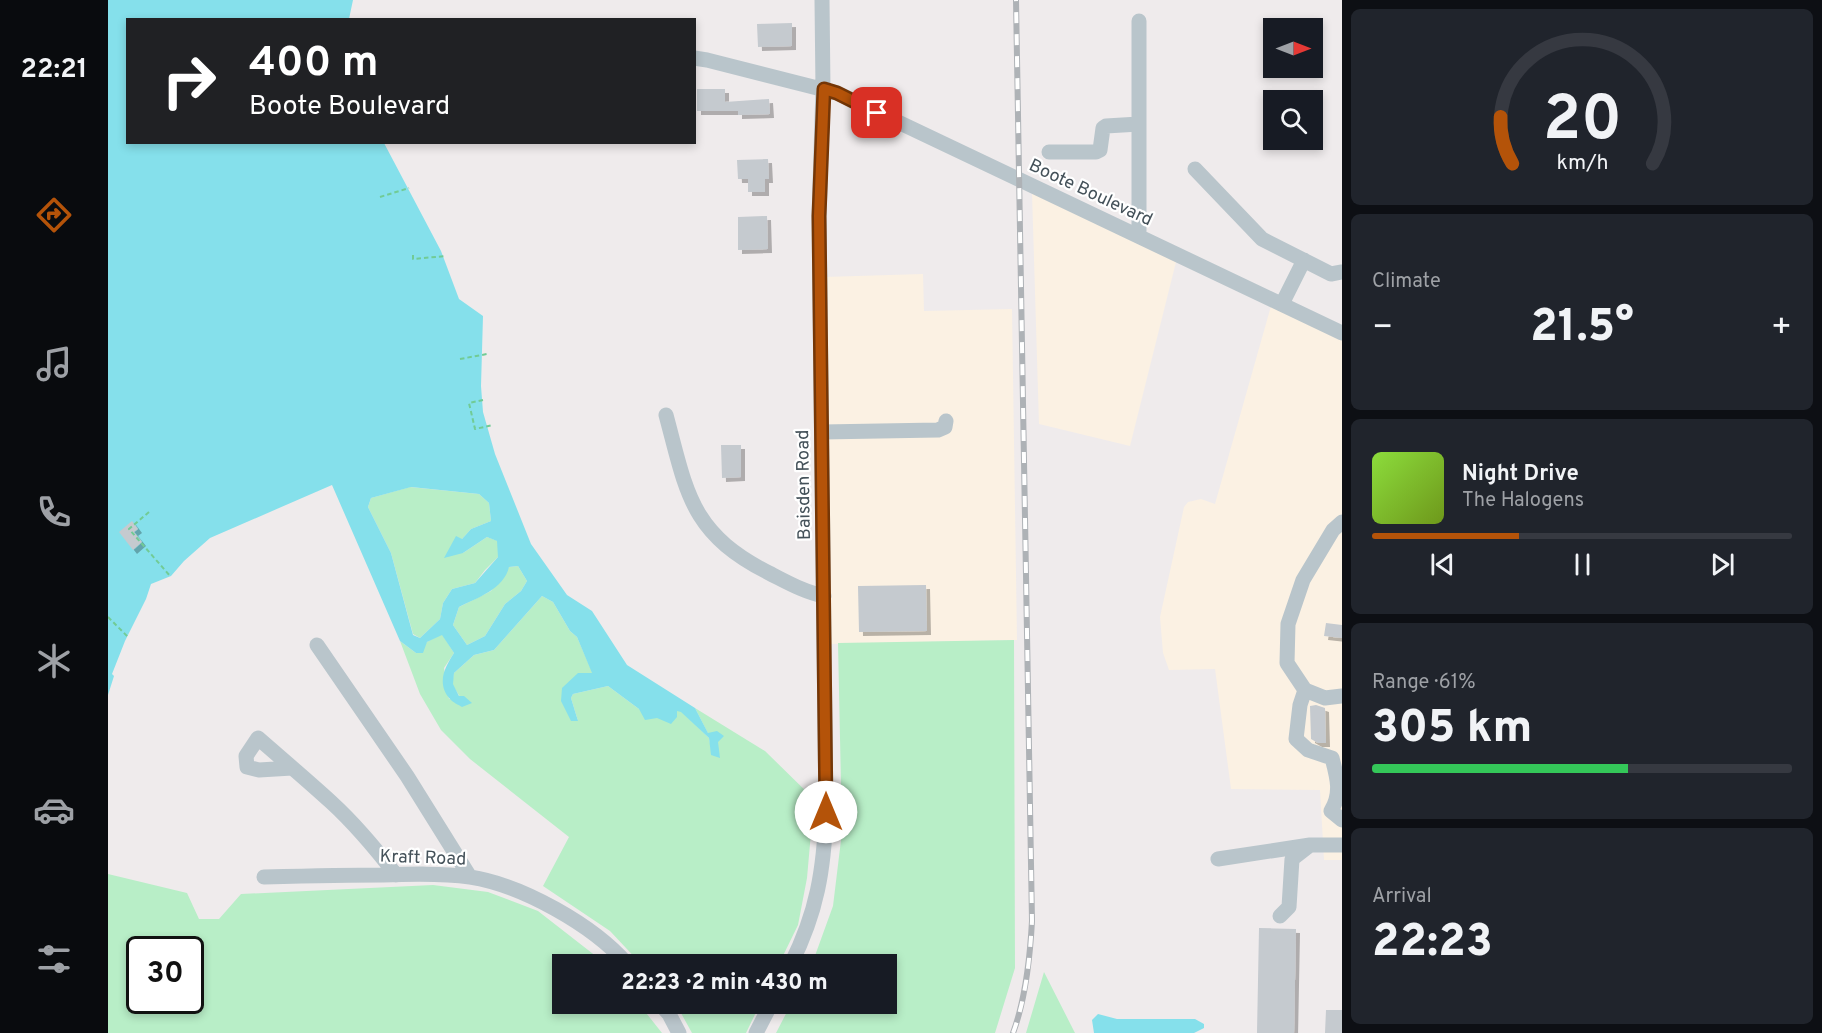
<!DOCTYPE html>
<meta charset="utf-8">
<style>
:root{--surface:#171b24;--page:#20242c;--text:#f1f3f6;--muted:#9ea1a6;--line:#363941;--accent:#b45309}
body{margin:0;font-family:Overpass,sans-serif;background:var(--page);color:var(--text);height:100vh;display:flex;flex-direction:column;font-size:22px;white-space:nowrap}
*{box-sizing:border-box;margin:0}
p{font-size:20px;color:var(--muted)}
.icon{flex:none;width:33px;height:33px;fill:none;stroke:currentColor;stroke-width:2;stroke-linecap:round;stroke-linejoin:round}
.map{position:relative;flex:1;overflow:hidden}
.details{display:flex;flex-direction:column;gap:9px;padding:9px;background:#0d0f14;width:480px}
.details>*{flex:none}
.banner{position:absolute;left:18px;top:18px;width:570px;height:126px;border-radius:0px;box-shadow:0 3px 9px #0003;background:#202124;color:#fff;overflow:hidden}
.needle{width:39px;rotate:90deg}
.tools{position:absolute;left:1155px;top:18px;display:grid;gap:12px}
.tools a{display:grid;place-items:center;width:60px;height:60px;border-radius:0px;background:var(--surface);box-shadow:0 3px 9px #0003;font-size:30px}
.speed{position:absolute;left:18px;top:936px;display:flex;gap:12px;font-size:30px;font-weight:700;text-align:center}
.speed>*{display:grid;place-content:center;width:78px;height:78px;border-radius:50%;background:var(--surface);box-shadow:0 3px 9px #0003;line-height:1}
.speed .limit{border:3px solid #111;border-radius:9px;background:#fff;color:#111}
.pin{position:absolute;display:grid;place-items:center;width:51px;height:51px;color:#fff;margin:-26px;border-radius:12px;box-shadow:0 3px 9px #0006}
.me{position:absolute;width:66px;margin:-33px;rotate:0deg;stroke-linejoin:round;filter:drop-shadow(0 0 4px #0008)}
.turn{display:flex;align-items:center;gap:21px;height:126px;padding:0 24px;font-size:27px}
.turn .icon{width:78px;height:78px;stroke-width:2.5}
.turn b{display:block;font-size:42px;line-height:51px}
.big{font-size:45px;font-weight:800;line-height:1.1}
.details .card{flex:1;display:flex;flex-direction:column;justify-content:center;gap:9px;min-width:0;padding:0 21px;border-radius:9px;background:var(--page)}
.details .dial{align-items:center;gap:0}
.dial svg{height:156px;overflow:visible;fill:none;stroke:var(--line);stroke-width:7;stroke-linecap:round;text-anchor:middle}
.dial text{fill:var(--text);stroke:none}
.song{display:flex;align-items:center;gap:18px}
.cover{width:72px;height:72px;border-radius:9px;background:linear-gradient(135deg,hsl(90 70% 55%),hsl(80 70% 35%))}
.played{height:6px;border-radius:3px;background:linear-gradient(90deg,var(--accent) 35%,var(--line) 35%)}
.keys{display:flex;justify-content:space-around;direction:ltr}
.heat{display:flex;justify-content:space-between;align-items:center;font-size:33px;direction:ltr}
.charge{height:9px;border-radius:4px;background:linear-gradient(90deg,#34c759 61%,var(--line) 0)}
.trip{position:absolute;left:444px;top:954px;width:345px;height:60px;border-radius:0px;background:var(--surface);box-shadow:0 3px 9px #0003;font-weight:800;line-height:60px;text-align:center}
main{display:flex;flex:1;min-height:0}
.dock{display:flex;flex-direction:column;width:108px;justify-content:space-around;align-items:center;background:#090b0e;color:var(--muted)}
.dock .icon{width:42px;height:42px}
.dock .on{color:var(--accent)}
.dock b{font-size:27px;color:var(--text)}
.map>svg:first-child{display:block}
.commercial{fill:#fbf1e3}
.green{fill:#b8eec7;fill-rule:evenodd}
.water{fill:#85e0eb;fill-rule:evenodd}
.building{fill:#c5cacf;filter:url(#shadow)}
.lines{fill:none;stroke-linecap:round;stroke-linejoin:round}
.path{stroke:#71cb95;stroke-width:2;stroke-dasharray:4.5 3;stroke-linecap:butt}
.minor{stroke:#b9c5cb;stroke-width:15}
.rail-casing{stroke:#aeb2b6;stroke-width:6}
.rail{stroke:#fff;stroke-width:4;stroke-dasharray:11;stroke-linecap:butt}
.route-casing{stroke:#753606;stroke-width:15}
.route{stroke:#b45309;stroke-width:10}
.labels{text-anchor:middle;stroke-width:4.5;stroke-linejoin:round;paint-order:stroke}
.street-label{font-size:18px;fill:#445159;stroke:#fff}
</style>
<main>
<nav class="dock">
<b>22:21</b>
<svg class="icon on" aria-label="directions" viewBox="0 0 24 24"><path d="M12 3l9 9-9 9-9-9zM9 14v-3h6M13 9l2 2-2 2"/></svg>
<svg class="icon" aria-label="music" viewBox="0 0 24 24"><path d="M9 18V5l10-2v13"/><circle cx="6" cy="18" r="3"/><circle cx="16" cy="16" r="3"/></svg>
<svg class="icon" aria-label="phone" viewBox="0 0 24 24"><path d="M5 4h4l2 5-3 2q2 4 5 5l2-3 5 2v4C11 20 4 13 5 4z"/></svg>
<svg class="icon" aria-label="climate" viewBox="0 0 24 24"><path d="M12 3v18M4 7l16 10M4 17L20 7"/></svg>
<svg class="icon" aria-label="car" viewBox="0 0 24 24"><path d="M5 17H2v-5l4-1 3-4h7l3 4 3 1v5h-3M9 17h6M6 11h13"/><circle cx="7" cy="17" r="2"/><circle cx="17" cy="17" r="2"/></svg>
<svg class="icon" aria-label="filters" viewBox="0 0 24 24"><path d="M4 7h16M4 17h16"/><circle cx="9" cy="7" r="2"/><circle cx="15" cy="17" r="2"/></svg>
</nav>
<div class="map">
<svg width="1234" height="1033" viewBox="0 0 1234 1033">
<defs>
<filter id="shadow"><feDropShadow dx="4" dy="4" stdDeviation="0" flood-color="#0004"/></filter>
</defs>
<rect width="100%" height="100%" fill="#efebec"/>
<path class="commercial" d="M 924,193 L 1068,262 L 1022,446 L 931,424 Z
M 815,274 L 816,311 L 904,309 L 909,640 L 721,644 L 716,277 Z
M 1163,306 L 1234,340 L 1234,860 L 1216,860 L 1212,790 L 1123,789 L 1107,669 L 1061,670 L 1055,653 L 1052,617 L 1076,507 L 1080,502 L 1093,499 L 1107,504 Z"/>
<path class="green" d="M 302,487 L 371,494 L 381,503 L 383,521 L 363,529 L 354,539 L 355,553 L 379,537 L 390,541 L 390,557 L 377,570 L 367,583 L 344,589 L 335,603 L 332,619 L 312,638 L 305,634 L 283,553 L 260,507 L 263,498 Z
M 410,566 L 419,581 L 413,591 L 397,604 L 377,636 L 359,645 L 345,625 L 351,607 L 383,591 L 401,567 Z
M 434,596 L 445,602 L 462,631 L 469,637 L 485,674 L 455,688 L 470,721 L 463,698 L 465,694 L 500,686 L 531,709 L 573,711 L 601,738 L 603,749 L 612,757 L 587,708 L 657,751 L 706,799 L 699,878 L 690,925 L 671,964 L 533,964 L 502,931 L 435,886 L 461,837 L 362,759 L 333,730 L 312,694 L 292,641 L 308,653 L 319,642 L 334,634 L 346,653 L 336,668 L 341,699 L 356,696 L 352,697 L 344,684 L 346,673 L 366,655 L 386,650 Z
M 906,640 L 907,968 L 887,1033 L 668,1033 L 683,1004 L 778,1004 L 778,964 L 704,964 L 725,906 L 734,832 L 730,643 Z
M 0,874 L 79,893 L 91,919 L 111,919 L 133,894 L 325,885 L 380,892 L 430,911 L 498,964 L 454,964 L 454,1004 L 531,1004 L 554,1033 L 0,1033 ZM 32,950 L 82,950 L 82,1000 L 32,1000 Z
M 936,972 L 967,1033 L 918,1033 Z
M 568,1004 L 652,1004 L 638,1033 L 584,1033 Z"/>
<path class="water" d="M 0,0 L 245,0 L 241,19 L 20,20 L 20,142 L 276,143 L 333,251 L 351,299 L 375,316 L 373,386 L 375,412 L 387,454 L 423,544 L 459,595 L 484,611 L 519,665 L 587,708 L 600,733 L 609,731 L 616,736 L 610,742 L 612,758 L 603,755 L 601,738 L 573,712 L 569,711 L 569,717 L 563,724 L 549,718 L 537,720 L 531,709 L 500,686 L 465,694 L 463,698 L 470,721 L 463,721 L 453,701 L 454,688 L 470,673 L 484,673 L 469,637 L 462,631 L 445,602 L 434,596 L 386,650 L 366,655 L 346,673 L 345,684 L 351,696 L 356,696 L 364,703 L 354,707 C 351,705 344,702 342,699 C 328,683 337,667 346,653 L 334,635 L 319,642 L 315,653 L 308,653 L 292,641 L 224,485 L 102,538 L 76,561 L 63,576 L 43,584 L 38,599 L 17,641 L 4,674 L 6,676 L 0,695 ZM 303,487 L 371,494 L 381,503 L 383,521 L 363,529 L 354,539 L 348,536 L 336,558 L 355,553 L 379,537 L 389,541 L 390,557 L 367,583 L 344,589 L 335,603 L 332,619 L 312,638 L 305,635 L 283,553 L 260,507 L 263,498 ZM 410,566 L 419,581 L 413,591 L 397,604 L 377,636 L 359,645 L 345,625 L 351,607 C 369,598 396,589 401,567 Z
M 990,1014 L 1009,1019 L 1087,1019 L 1096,1024 L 1096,1028 L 1086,1033 L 986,1033 L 984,1020 Z"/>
<path class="building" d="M 684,23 L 684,46 L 650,47 L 649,24 Z
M 589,89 L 617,89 L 617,102 L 661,99 L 662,114 L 630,115 L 630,111 L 589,111 Z
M 660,159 L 661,179 L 657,179 L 657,192 L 640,192 L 640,179 L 630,179 L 629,160 Z
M 659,216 L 660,249 L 630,250 L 630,217 Z
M 613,445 L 633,445 L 633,477 L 614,478 Z
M 24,521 L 30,529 L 26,532 L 34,542 L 25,550 L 11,532 Z
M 818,585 L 819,631 L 751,632 L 750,586 Z
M 1218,623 L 1234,625 L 1234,638 L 1216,636 Z
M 1208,705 L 1217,708 L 1218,743 L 1210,743 L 1203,739 L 1202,706 Z
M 1151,928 L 1188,929 L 1186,1033 L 1149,1033 Z
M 1218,1010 L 1234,1010 L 1234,1033 L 1217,1033 Z"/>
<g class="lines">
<path class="path" d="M 272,197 L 301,188
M 305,255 L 305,259 L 338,256
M 352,359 L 379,354
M 375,400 L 361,403 L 367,429 L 385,425
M 41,512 L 21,529 L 63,577
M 0,617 L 20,637"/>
<path class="minor" d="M 1031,21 L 1031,236
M 586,58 L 599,60 L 729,93 L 1234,333
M 941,152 L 988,152 L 992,150 L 995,128 L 998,126 L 1031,124
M 1087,169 L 1154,239 L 1223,274 L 1234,272
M 1174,304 L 1196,260
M 558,415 C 579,493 582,533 661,573 C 679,582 696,592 716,596
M 714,432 L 830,430 L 837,427 L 838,421
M 1234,522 L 1225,530 L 1195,580 L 1180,624 L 1179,663 L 1197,690 L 1217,698 L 1234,696
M 209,645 L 299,776 L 362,877
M 1197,690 L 1192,705 L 1188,739 L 1200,750 L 1224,758 C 1229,777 1234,793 1223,811 L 1234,820
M 184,768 L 151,770 L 139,767 L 138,756 L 150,738 C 174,759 199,780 223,802 C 247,824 268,849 288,875
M 1110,859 L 1202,845 L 1234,845
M 156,877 C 196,876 236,875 275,875 C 303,874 334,873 362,877 C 414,885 485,925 519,964
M 1172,916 L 1181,907 L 1184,859 L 1202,845
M 683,964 C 709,912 716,870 718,812 L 711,217 L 715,89 L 714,0
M 552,1004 L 561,1014 L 571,1033
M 648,1033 L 663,1004"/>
<g class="rail-casing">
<path id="rail" d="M 905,1033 C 918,998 922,958 924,921 L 908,0"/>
</g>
<use href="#rail" class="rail"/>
</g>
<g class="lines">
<g class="route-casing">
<path id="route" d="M 718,812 L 711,216 L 716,89 L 729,93 L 769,113"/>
</g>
<use href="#route" class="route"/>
</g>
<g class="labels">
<g class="street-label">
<text transform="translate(983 192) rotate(25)" y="6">Boote Boulevard</text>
<text transform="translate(695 485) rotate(-91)" y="6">Baisden Road</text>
<text transform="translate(315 857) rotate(2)" y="6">Kraft Road</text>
</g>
</g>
</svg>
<div class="tools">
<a><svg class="needle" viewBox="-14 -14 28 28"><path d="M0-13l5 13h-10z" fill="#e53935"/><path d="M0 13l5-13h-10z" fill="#9ea1a6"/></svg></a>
<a><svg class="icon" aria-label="search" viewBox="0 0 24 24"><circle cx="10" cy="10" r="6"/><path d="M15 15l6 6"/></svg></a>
</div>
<div class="speed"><div class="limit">30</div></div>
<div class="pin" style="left:769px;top:113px;background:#d93025"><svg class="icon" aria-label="arrive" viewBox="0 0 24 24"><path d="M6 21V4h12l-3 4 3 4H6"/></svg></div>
<svg class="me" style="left:718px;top:812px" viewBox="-20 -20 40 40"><circle r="19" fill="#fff"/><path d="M0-13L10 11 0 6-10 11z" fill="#b45309"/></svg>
<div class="trip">22:23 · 2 min · 430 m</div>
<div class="banner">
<div class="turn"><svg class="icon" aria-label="right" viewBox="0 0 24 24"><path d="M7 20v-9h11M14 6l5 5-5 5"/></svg><div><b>400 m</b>Boote Boulevard</div></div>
</div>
</div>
<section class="details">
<div class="card dial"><svg viewBox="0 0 100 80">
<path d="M14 69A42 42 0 1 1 86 69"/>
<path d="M14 69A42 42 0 0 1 8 45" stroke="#b45309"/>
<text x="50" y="56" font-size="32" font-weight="700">20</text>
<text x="50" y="72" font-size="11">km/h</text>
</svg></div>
<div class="card"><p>Climate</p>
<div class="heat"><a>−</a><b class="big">21.5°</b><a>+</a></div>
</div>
<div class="card">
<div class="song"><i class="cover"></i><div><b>Night Drive</b><p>The Halogens</p></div></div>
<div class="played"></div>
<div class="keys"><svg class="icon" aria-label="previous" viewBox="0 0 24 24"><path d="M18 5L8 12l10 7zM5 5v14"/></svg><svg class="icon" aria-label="pause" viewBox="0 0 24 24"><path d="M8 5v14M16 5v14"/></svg><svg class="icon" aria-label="next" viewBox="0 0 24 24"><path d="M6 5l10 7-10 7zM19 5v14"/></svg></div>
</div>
<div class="card"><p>Range · 61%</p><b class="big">305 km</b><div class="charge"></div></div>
<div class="card"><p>Arrival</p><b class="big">22:23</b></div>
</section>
</main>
